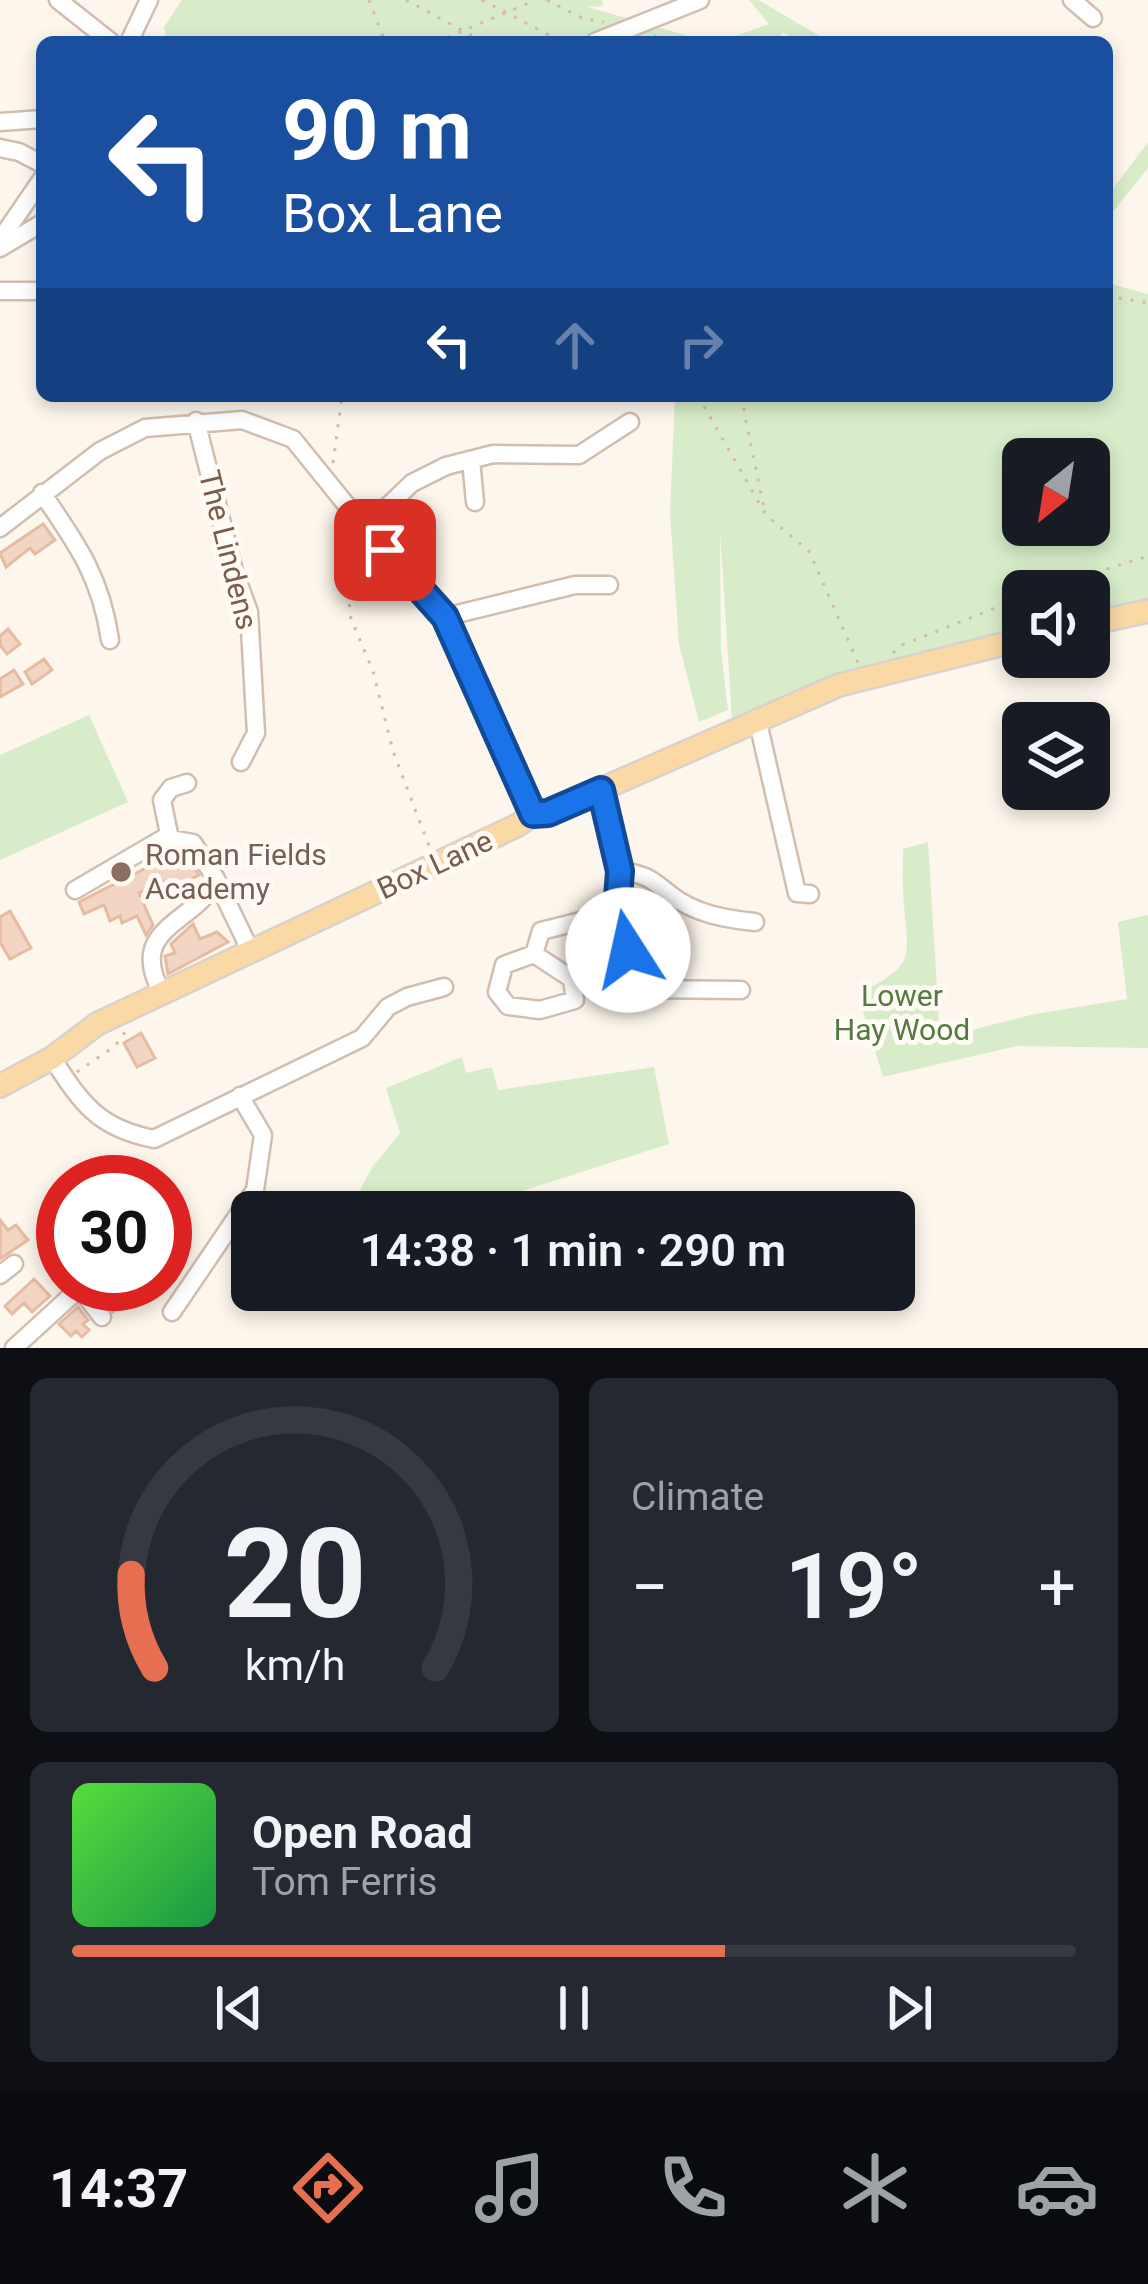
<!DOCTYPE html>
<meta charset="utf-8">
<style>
:root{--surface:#171b24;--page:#242831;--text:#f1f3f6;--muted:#9ea1a6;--line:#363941;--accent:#e76f51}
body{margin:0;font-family:Roboto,sans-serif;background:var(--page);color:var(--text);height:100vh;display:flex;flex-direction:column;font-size:45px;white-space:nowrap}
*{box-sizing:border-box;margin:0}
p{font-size:39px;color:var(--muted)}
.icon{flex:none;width:66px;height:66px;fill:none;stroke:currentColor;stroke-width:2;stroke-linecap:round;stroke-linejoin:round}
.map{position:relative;height:1348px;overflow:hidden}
.panel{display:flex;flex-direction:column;gap:30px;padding:30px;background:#0d0f14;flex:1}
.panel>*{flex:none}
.banner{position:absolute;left:36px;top:36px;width:1077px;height:366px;border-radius:18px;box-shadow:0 6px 18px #0003;background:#1a4fa0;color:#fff;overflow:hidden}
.needle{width:78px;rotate:210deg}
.buttons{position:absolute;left:1002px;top:438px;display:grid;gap:24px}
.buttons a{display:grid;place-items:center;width:108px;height:108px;border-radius:18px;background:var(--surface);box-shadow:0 6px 18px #0003;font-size:60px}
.speed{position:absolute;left:36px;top:1155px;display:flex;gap:24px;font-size:60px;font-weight:700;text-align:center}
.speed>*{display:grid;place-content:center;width:156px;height:156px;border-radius:50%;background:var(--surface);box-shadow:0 6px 18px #0003;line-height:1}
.speed .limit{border:18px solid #d22;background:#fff;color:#111}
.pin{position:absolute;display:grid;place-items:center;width:102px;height:102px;color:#fff;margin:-51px;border-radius:24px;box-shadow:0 6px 18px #0006}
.me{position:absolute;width:132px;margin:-66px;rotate:350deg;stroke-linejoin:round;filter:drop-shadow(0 0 9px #0008)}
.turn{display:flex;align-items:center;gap:42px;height:252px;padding:0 48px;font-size:54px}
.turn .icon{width:156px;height:156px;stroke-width:2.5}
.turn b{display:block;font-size:84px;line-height:102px}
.lanes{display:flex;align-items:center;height:114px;padding:0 48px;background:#0003;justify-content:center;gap:60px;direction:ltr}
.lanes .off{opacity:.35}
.big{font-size:90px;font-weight:600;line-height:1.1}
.panel .card{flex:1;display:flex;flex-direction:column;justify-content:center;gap:18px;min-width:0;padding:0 42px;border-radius:18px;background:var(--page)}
.panel .dial{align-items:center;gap:0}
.dial svg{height:312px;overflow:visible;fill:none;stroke:var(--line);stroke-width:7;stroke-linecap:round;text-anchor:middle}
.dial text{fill:var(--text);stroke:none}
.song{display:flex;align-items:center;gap:36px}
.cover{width:144px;height:144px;border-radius:18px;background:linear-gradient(135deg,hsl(110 70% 55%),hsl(140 70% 35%))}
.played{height:12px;border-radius:6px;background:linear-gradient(90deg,var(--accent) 65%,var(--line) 65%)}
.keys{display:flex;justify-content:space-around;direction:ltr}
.heat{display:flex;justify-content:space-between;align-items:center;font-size:66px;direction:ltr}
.panel .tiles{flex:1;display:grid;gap:30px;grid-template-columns:1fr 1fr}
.card:last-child{grid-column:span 2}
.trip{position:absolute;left:231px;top:1191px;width:684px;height:120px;border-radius:18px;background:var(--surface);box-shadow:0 6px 18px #0003;font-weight:600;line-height:120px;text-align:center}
.tab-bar{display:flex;height:192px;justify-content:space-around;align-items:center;background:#090b0e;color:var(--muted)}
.tab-bar .icon{width:84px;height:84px}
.tab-bar .active{color:var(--accent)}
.tab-bar b{font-size:54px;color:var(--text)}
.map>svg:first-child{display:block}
.green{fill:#d8ecc9;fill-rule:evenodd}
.building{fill:#f3d5c3;stroke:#e6bba3;stroke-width:3}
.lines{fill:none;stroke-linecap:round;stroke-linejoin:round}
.minor-casing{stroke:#d1beb0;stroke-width:21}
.major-casing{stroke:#dad1cd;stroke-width:26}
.path{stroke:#d9b8a5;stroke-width:3;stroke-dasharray:3 9;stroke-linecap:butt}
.minor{stroke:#fff;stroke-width:16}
.major{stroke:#fbd9a5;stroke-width:21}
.route-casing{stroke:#114b97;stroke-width:30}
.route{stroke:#1a73e8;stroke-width:21}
.education-dot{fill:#8d6e63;stroke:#fffaf3;stroke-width:4.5}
.labels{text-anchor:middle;stroke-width:10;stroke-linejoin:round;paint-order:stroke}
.street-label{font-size:30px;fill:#7a5c4d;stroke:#fffaf3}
.education-label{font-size:30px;fill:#785e54;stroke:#fffaf3;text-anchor:start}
.park-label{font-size:30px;fill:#537a41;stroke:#fffaf3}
</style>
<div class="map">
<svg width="1148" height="1348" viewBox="0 0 1148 1348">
<rect width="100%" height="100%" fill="#fdf6ec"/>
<path class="green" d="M 182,0 L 602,0 L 603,6 L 588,7 L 709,42 L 167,42 L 164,27 Z
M 749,0 L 758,0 L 830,42 L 799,42 L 783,32 L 775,42 L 718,42 L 769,24 Z
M 1148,142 L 1148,168 L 1107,219 L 1107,197 Z
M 1107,283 L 1148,294 L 1148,601 L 1089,615 L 1089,591 L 1023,591 L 1023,631 L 871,667 L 732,719 L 720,530 L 721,650 L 728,710 L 699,722 L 679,644 L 670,513 L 675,396 L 1107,396 ZM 1023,459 L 1089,459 L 1089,525 L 1023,525 Z
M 89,715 L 128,802 L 0,860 L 0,755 Z
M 928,842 L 940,1038 L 1035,1014 L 1127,999 L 1118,922 L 1148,915 L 1148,1048 L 1017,1046 L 883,1077 L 858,995 C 912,964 910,964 904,906 C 902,887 903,868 903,849 Z
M 462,1057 L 466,1073 L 492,1067 L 498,1090 L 654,1067 L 669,1144 L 522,1191 L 501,1193 L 455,1212 L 348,1212 L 373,1166 L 400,1133 L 386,1088 Z"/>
<path class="building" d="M 43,524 L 55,540 L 35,554 L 30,548 L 6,567 L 0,553 Z
M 8,629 L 20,644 L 7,654 L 0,645 L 0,636 Z
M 44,659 L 52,670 L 32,684 L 25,672 Z
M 14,670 L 23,684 L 0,697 L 0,679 Z
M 172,855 L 176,863 L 187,857 L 199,875 L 182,884 L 186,890 L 174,896 L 166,881 L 139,893 L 153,925 L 146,935 L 137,916 L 122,923 L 120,916 L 110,921 L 104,905 L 84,914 L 79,902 Z
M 10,911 L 31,948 L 10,959 L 0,942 L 0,917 Z
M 193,924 L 200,939 L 217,932 L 228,942 L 168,974 L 165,956 L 175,953 L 171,944 Z
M 141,1033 L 155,1058 L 137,1067 L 124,1043 Z
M 0,1220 L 8,1230 L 16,1225 L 28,1240 L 0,1259 Z
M 34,1279 L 50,1296 L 32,1312 L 24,1303 L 12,1314 L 5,1306 Z
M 93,1284 L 119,1284 L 130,1300 L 113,1312 Z
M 78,1307 L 88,1320 L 83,1324 L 89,1330 L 82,1337 L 76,1331 L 71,1336 L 59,1324 Z"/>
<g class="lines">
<g class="minor-casing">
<path id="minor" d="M 58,0 L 111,42
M 1072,0 L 1093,18
M 129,42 L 149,0
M 595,42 L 700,0
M 0,122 L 42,119
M 0,148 L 19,152 L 42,164
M 0,240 L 42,179
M 0,248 L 42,223
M 0,291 L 42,291
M 196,421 L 234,571 L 249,612 L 256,733 L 241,762
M 471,460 L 475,502
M 42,493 C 77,544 101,577 110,640
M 0,528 L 100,451 L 145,428 L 242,420 L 293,439 L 365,528 L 445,617 L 533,814
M 365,528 L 412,483 L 446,466 L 493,454 L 579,455 L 630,422
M 445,617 L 575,585 L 609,585
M 757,718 L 797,893 L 810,894
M 601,790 L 620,870 L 617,912 L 639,989 L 741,990
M 170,839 L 162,800 L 171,788 L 187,783
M 620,870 C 649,876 649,878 671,895 C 695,914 726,919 755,922
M 75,890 L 164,838 L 193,843 L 216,879 L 251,952
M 534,954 L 572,979 L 575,1000 L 540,1010 L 508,1006 L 497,992 L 504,965 L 534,954 L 541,931 L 617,912
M 162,993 C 125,926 197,924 216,879
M 52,1058 C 82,1104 98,1128 154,1139 L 362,1038 L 388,1007 L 407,997 L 444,987
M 0,1275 L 14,1264
M 172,1312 L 255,1190 L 263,1135 L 240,1096
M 14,1348 L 71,1296 L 82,1291 L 102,1317"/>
</g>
<g class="major-casing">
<path id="major" d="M 1089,624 L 1148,611
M 0,1086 L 52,1058 L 97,1024 L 518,825 L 533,814 L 547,813 L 839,685 L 1023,639"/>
</g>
<path class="path" d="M 369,0 L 385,42
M 406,0 L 484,42
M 482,0 L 562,42
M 547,0 L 584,19 L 604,22
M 654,36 L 669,42
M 436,42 L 536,0
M 1107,296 L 1148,303
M 698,396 L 766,515 L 809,551 L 859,665
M 744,396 L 744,412 L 765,513
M 333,463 L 342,396
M 371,558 L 346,574 L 351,619 L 373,671 L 393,751 L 429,846
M 1038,591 L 1148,556
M 893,653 L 902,645 L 1023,597
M 77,1072 L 115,1046 L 128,1028"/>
<use href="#minor" class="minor"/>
<use href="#major" class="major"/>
</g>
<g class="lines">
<g class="route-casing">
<path id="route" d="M 385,550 L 445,617 L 533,814 L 548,813 L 601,790 L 620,871 L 617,911 L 628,950"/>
</g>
<use href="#route" class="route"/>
</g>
<circle class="education-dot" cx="121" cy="872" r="12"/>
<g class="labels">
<g class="street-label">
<text transform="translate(228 550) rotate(76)" y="10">The Lindens</text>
<text transform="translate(435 865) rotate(-25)" y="10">Box Lane</text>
</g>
<g class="education-label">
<text x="145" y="865">Roman Fields<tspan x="145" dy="34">Academy</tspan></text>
</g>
<g class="park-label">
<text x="902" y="1006">Lower<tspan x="902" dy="34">Hay Wood</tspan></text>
</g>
</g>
</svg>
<div class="buttons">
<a><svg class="needle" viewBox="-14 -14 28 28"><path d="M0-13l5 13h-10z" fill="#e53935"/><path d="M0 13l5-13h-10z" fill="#9ea1a6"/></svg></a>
<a><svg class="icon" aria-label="sound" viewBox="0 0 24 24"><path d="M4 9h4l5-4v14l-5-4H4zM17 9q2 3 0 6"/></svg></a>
<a><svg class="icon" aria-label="layers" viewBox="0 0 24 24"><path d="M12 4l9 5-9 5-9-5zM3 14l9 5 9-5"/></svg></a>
</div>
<div class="speed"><div class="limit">30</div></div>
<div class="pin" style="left:385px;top:550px;background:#d93025"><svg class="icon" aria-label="arrive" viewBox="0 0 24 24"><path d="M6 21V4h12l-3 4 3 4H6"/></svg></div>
<svg class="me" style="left:628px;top:950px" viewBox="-20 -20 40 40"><circle r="19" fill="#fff"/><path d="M0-13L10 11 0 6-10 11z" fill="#1a73e8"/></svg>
<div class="trip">14:38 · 1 min · 290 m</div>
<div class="banner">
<div class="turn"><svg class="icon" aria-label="left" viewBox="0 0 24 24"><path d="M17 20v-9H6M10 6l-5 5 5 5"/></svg><div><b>90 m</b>Box Lane</div></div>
<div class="lanes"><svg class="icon" aria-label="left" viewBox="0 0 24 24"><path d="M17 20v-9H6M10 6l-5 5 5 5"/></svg><svg class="icon off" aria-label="ahead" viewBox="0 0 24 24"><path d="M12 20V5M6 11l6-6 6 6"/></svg><svg class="icon off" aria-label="right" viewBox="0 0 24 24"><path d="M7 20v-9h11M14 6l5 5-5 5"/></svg></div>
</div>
</div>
<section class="panel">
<div class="tiles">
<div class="card dial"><svg viewBox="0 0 100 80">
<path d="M14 69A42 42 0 1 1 86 69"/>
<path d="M14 69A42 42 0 0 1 8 45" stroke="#e76f51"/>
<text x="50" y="56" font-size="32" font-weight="700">20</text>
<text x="50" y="72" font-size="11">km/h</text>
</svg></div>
<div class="card"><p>Climate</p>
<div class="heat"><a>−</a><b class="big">19°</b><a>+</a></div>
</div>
<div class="card">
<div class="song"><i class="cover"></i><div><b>Open Road</b><p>Tom Ferris</p></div></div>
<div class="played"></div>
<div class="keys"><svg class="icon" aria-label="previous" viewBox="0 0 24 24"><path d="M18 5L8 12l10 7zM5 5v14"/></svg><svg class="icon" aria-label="pause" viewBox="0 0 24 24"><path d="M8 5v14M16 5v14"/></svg><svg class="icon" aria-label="next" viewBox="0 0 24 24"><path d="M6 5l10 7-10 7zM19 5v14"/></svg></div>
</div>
</div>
</section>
<nav class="tab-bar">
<b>14:37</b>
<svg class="icon active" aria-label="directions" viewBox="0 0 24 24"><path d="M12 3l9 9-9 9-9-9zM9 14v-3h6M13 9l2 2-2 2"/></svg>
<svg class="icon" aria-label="music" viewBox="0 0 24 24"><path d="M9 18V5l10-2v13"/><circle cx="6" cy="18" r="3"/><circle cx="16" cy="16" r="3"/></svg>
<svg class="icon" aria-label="phone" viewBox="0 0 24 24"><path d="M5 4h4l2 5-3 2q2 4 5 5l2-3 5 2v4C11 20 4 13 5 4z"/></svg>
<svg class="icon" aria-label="climate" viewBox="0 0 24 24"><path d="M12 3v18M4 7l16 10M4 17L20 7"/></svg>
<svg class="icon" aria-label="car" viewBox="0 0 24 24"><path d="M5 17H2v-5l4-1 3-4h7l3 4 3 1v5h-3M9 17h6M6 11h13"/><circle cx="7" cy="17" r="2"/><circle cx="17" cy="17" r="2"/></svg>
</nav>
